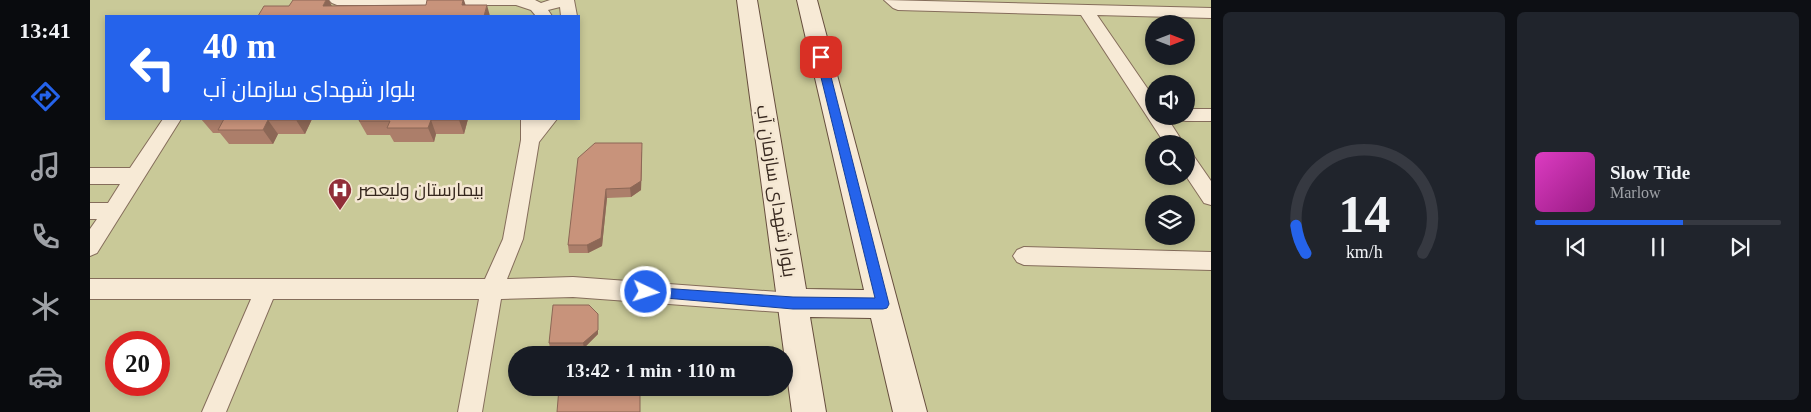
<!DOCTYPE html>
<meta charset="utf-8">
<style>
:root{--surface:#171b24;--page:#20242c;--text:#f1f3f6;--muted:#9ea1a6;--line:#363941;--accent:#2563eb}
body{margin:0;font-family:"Times New Roman",Cairo,serif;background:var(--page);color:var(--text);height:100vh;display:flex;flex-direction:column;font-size:19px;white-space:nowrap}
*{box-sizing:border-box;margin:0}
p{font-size:16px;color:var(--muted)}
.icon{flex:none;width:28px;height:28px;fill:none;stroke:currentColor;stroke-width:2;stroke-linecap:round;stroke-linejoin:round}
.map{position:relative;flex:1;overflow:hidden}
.drawer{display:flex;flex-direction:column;gap:12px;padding:12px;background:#0d0f14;width:600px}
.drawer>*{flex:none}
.top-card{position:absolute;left:15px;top:15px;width:475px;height:105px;border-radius:0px;box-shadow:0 2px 8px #0003;background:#2563eb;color:#fff;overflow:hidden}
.needle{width:32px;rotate:90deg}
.fabs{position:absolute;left:1055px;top:15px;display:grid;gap:10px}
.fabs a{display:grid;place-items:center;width:50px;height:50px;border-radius:50%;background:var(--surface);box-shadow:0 2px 8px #0003;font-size:25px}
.speed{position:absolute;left:15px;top:331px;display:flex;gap:10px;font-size:25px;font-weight:700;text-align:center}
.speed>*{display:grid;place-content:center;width:65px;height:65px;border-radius:50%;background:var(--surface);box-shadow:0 2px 8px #0003;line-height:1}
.speed .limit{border:8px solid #d22;background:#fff;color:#111}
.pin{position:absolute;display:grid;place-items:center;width:42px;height:42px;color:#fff;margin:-21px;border-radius:10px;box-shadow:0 2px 8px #0006}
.me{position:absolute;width:55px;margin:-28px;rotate:94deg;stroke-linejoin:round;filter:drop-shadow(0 0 4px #0008)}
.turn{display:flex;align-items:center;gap:18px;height:105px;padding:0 15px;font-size:22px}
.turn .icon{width:65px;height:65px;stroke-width:2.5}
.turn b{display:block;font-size:35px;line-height:42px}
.drawer .card{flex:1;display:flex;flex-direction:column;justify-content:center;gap:8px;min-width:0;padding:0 18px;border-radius:8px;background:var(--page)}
.drawer .dial{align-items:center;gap:0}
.dial svg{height:130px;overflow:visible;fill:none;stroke:var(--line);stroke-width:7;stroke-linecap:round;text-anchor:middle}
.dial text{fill:var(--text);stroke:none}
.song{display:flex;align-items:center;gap:15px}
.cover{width:60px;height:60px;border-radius:8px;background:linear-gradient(135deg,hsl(310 70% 55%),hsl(310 70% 35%))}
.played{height:5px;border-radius:2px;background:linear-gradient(90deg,var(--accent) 60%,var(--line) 60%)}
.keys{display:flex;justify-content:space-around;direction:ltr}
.drawer .tiles{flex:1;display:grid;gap:12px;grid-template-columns:repeat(2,1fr)}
.trip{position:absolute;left:418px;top:346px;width:285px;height:50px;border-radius:25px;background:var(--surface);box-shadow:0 2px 8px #0003;font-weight:700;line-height:50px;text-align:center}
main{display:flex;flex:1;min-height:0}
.tab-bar{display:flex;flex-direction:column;width:90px;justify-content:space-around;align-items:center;background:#090b0e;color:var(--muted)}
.tab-bar .icon{width:35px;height:35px}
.tab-bar .on{color:var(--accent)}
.tab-bar b{font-size:22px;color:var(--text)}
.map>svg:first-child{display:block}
.green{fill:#c9c998;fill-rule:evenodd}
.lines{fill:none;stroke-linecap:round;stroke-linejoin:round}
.service-casing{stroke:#856d5b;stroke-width:2}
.secondary-casing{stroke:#674e3e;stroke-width:2}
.service{fill:#f7ead6;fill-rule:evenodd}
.secondary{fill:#f7ead6;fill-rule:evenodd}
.wall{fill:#ac7e6a}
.shaded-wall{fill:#8c6756}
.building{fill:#c8937b;stroke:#8c6756}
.route{fill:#2563eb;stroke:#184099}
.labels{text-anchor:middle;stroke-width:5;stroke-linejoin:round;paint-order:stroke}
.poi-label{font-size:18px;fill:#36271e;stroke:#f4e7d2;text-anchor:start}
.street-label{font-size:18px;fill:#36271e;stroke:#f4e7d2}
</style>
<main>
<nav class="tab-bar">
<b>13:41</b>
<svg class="icon on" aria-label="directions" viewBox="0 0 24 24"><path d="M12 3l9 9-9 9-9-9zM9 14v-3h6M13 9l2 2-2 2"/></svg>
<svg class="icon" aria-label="music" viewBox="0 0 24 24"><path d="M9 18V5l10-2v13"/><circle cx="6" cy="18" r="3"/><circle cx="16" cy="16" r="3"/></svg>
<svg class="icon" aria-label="phone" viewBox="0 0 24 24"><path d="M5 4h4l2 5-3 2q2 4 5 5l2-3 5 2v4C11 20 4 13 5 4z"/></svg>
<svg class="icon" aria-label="climate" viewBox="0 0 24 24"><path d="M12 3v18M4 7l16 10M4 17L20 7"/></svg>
<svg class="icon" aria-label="car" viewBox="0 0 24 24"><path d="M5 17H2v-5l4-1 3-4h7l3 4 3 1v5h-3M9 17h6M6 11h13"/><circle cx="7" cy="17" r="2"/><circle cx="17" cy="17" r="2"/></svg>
</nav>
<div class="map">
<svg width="1121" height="412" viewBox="0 0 1121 412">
<rect width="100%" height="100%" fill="#ecdbc3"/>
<path class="green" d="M 0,0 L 1121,0 L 1121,412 L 0,412 ZM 16,16 L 489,16 L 489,119 L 16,119 ZM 1064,24 L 1096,24 L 1096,56 L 1064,56 ZM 1064,84 L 1096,84 L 1096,116 L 1064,116 ZM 1064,144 L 1096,144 L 1096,176 L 1064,176 ZM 1064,204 L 1096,204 L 1096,236 L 1064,236 ZM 26,342 L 69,342 L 69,385 L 26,385 ZM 426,355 L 694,355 L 694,388 L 426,388 Z"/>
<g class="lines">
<g class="service-casing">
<path id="service" d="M 239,0 L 445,0 L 451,3 L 460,0 L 484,0 L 487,16 L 471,16 L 470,7 L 458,10 L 462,16 L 446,16 L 441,10 L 426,5 L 247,5 L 242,3 Z
M 794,0 L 1121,8 L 1121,18 L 1007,15 L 1064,98 L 1064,116 L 1076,116 L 1094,144 L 1075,144 L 991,15 L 808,10 L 803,8 Z
M 1096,109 L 1121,109 L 1121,121 L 1096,121 L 1090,120 L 1088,116 L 1096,116 Z
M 73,119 L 91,119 L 7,253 L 0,256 L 0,229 L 7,219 L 0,219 L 0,203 L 18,203 L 30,184 L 0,184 L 0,168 L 40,168 Z
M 431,119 L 467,119 L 449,142 L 433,239 L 417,279 L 483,277 L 703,293 L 711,296 L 714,303 L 711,310 L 703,313 L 483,297 L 411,299 L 392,412 L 368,412 L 389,299 L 183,299 L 136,412 L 112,412 L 161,299 L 0,299 L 0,279 L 395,279 L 413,239 L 431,140 Z
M 1096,153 L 1103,155 L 1121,181 L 1121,205 L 1114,203 L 1096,176 Z
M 934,247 L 1121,252 L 1121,270 L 934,265 L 927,262 L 923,256 L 927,250 Z"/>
</g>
<g class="secondary-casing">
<path id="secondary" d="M 647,0 L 667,0 L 716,289 L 774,290 L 707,0 L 727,0 L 837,412 L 803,412 L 781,318 L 720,317 L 736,412 L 702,412 Z"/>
</g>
<use href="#service" class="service"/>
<use href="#secondary" class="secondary"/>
</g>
<path class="wall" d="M 111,119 L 222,119 L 215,134 L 188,134 L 183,144 L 139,144 L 130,133 L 123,133 Z
M 270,119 L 378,119 L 374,134 L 346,134 L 344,142 L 304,142 L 300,135 L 277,135 L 269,121 Z
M 505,143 L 552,152 L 551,190 L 541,197 L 517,198 L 512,246 L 498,253 L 479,253 L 478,245 Z
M 508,314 L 508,334 L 494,348 L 460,348 L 459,343 Z"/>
<path class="shaded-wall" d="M 236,0 L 239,0 L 245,12 L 233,6 Z
M 373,0 L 374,0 L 378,12 L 372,5 Z
M 397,5 L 400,16 L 394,16 Z
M 206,119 L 222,119 L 215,134 L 206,120 Z
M 369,119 L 378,119 L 374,134 L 369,120 Z
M 178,120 L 188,134 L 183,144 L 173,130 Z
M 341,120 L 346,134 L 344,142 L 338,128 Z
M 552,152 L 551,190 L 541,197 L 540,188 Z
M 516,189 L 517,198 L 512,246 L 498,253 L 497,245 Z
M 508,314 L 508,334 L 494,348 L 493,343 Z"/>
<path class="building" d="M 203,0 L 236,0 L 233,6 L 336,5 L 337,0 L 373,0 L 372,5 L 397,5 L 394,16 L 168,16 L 174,6 L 199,6 Z
M 111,119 L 206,119 L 206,120 L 178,120 L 173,130 L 128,130 L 134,119 Z
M 270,119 L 369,119 L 369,120 L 341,120 L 338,128 L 297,128 L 300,121 L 269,121 Z
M 505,143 L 552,143 L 551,181 L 540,188 L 516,189 L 511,238 L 497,245 L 478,245 L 488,158 Z
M 463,305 L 499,305 L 508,314 L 508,330 L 493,343 L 459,343 Z
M 469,388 L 550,388 L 550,412 L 467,412 Z"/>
<path class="route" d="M 731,54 L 736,57 L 799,304 L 797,308 L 793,309 L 703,309 L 552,296 L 550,292 L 552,288 L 556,287 L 703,297 L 785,298 L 726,57 Z"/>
<defs>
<g id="hospital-pin" transform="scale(1.25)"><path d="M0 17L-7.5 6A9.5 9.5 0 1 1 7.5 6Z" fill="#912e39" stroke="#f4e7d2"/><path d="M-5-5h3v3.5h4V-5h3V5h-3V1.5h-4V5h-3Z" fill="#fff"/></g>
</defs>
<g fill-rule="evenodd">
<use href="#hospital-pin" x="250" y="190"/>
</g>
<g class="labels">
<g class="poi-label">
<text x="268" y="196">بیمارستان ولیعصر</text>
</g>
<g class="street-label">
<text transform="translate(686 191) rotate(81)" y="6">بلوار شهدای سازمان آب</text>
</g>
</g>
</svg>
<div class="fabs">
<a><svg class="needle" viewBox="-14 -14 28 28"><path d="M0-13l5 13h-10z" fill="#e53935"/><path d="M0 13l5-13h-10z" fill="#9ea1a6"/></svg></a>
<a><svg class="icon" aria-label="sound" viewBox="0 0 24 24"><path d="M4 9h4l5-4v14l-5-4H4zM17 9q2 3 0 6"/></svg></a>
<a><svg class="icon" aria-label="search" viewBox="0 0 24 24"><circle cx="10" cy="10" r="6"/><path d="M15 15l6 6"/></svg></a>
<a><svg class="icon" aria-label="layers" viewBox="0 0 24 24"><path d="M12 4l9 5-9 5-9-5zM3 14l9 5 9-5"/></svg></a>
</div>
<div class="speed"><div class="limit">20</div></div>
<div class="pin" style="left:731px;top:57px;background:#d93025"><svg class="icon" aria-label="arrive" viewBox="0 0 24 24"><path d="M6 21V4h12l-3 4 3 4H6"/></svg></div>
<svg class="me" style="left:556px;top:292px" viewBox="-20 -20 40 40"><circle r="17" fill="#2563eb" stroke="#fff" stroke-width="3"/><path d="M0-11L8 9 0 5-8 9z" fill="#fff"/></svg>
<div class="trip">13:42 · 1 min · 110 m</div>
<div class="top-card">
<div class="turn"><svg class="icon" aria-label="left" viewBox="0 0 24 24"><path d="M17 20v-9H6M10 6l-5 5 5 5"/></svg><div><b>40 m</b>بلوار شهدای سازمان آب</div></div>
</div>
</div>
<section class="drawer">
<div class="tiles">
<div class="card dial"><svg viewBox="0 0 100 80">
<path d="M14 69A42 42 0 1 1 86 69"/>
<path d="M14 69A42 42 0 0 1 8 52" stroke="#2563eb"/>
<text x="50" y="56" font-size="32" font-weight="700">14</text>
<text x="50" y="72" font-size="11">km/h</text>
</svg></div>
<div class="card">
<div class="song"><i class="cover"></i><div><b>Slow Tide</b><p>Marlow</p></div></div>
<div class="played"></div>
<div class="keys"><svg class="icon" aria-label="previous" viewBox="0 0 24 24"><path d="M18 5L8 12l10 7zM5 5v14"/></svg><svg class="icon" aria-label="pause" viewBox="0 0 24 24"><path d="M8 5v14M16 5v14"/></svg><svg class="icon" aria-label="next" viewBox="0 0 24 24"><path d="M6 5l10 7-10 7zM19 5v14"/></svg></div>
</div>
</div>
</section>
</main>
